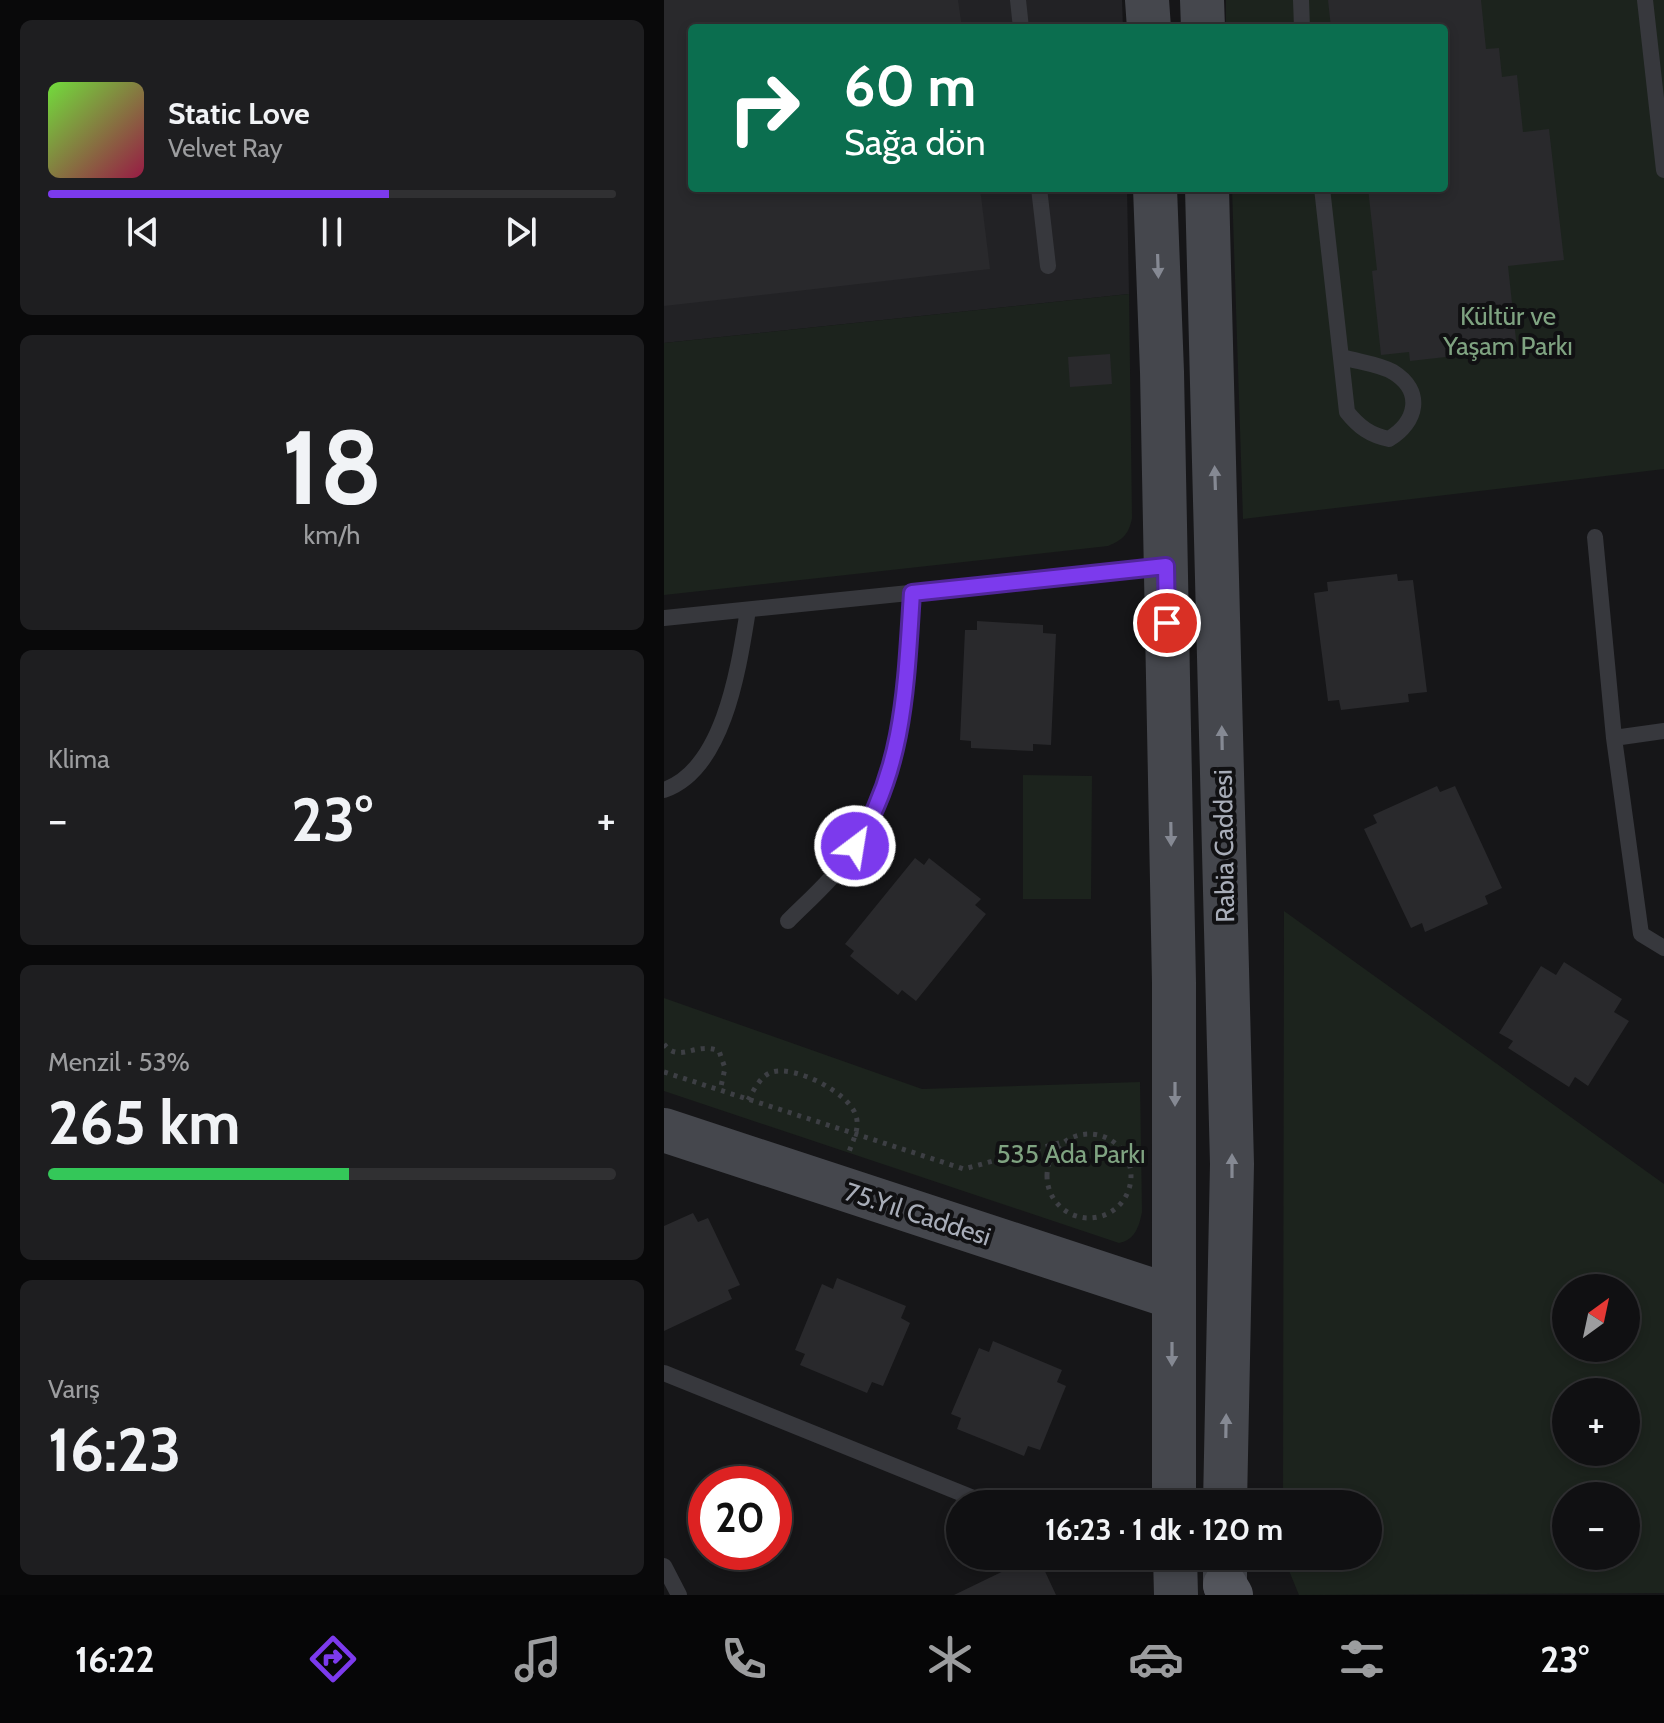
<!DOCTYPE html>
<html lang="tr">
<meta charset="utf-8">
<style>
:root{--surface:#101012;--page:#1e1e20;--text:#f1f3f6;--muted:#9c9d9f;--line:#303032;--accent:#7c3aed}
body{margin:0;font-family:Cabin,sans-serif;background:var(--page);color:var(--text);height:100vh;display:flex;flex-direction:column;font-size:30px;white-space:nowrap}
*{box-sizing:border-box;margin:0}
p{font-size:26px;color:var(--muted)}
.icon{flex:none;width:44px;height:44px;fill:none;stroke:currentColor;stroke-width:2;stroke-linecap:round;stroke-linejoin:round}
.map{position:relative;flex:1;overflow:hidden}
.drawer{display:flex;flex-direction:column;gap:20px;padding:20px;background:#09090a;width:664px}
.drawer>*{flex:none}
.top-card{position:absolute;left:24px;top:24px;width:760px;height:168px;border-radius:8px;box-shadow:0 4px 12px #0003,0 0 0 2px var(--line);background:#0b6e4f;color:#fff;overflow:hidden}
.needle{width:52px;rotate:33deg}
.buttons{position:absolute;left:888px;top:1274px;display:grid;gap:16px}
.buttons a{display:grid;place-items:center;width:88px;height:88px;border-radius:50%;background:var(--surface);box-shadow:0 4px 12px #0003,0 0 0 2px var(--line);font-size:40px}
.speed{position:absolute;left:24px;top:1466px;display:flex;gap:16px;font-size:40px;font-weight:700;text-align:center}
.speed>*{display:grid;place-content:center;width:104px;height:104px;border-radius:50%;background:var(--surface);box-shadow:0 4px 12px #0003,0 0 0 2px var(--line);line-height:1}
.speed .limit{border:12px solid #d22;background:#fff;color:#111}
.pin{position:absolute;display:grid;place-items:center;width:68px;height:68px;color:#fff;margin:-34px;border:4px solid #fff;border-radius:50%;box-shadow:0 2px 8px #0007}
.me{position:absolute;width:88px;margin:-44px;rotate:31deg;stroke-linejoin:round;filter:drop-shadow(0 0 6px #0008)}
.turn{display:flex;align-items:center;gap:28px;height:168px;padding:0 24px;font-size:36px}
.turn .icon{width:104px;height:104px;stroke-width:2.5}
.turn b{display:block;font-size:56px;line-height:68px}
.big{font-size:60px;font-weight:700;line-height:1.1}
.drawer .card{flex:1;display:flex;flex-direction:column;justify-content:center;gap:12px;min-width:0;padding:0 28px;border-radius:12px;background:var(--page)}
.drawer .dial{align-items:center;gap:0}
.dial b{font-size:104px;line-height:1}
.song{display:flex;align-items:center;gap:24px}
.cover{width:96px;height:96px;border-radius:12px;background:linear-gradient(135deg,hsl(100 70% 55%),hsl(340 70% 35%))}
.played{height:8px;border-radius:4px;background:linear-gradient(90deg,var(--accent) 60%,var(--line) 60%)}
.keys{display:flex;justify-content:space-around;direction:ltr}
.heat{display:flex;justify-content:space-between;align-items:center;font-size:44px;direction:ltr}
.charge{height:12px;border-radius:6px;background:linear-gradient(90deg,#34c759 53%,var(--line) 0)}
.trip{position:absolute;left:282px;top:1490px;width:436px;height:80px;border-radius:40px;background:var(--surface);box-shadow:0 4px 12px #0003,0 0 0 2px var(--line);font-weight:700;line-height:80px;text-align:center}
.tabs{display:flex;height:128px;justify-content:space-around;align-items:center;background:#060607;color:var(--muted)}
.tabs .icon{width:56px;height:56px}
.tabs .selected{color:var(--accent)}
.tabs b{font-size:36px;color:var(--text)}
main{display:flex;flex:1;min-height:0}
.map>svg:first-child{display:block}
.built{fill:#222225}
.green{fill:#1c231d;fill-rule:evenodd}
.building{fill:#29292c}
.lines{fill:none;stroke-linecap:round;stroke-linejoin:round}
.path{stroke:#3d3f44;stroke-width:5;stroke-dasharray:4 6;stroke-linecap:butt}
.lane{stroke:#37383d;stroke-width:16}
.secondary{stroke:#45474d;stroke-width:44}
.primary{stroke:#53555c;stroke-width:44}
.oneway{fill:#858993}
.route-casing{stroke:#51269a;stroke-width:20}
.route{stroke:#7c3aed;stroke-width:14}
.labels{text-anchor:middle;stroke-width:8;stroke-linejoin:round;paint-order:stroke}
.park-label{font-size:26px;fill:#7fa381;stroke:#111113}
.street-label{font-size:26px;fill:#a8adb8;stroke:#111113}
</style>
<main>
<section class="drawer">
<div class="card">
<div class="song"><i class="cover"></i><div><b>Static Love</b><p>Velvet Ray</p></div></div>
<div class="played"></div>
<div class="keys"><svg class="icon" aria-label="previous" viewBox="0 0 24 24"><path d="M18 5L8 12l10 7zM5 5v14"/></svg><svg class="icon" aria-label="pause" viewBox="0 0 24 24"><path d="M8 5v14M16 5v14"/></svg><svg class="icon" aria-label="next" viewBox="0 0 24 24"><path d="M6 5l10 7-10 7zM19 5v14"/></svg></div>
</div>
<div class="card dial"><b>18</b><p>km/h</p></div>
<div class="card"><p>Klima</p>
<div class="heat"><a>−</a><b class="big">23°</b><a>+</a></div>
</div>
<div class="card"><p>Menzil · 53%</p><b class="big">265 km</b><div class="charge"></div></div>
<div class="card"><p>Varış</p><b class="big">16:23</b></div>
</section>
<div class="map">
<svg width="1000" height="1595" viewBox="0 0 1000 1595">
<rect width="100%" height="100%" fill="#161618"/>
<path class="built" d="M 0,0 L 458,0 L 459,28 L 28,28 L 28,188 L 463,188 L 465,294 L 0,343 Z"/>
<path class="green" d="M 562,0 L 1000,0 L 1000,469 L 579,519 L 568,188 L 780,188 L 780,28 L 562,28 Z
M 465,294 L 468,518 C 465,534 459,540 444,546 L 0,595 L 0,343 Z
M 359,775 L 428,776 L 427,899 L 359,899 Z
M 620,911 L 1000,1184 L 1000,1593 L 635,1595 L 619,1556 L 704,1556 L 704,1504 L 619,1504 ZM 962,1288 L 962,1348 L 902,1348 L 902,1288 ZM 962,1392 L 962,1452 L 902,1452 L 902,1392 ZM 962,1496 L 962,1556 L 902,1556 L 902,1496 Z
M 0,998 L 258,1089 L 476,1082 L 478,1212 C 475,1227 471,1240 455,1243 L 0,1091 Z"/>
<path class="building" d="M 0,0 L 294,0 L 298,28 L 28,28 L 28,188 L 316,188 L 326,269 L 0,306 Z
M 664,0 L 817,0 L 822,49 L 835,48 L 838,77 L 853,75 L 859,132 L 885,129 L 900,260 L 844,266 L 853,349 L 746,361 L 745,352 L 717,355 L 708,271 L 713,270 L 704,188 L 780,188 L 780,28 L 667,28 Z
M 446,354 L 448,384 L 406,387 L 404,357 Z
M 733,574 L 734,581 L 749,580 L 763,692 L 744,694 L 745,702 L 677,710 L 675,700 L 664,701 L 650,593 L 664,591 L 663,582 Z
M 313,621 L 379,625 L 379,633 L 392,634 L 387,745 L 369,744 L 369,751 L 307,748 L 307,741 L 296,740 L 301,630 L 313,630 Z
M 773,786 L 776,792 L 791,786 L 838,888 L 821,896 L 824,904 L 761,932 L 758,923 L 747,928 L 700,829 L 713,823 L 709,815 Z
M 251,858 L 260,865 L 265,858 L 317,899 L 311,905 L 322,914 L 252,1001 L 238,990 L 234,995 L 186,956 L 190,951 L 181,944 Z
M 900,962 L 958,999 L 950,1012 L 965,1021 L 924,1086 L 911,1077 L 905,1087 L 844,1048 L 849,1041 L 835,1033 L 877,966 L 892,975 Z
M 29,1213 L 34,1222 L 44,1218 L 76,1285 L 64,1290 L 68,1299 L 0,1331 L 0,1226 Z
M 173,1278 L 242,1306 L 237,1318 L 246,1323 L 219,1386 L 208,1382 L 203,1393 L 136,1365 L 141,1354 L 131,1350 L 158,1284 L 169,1289 Z
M 329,1341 L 398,1370 L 393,1382 L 402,1386 L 376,1450 L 364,1446 L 360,1456 L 293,1429 L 297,1418 L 287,1414 L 315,1348 L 325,1352 Z
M 362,1560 L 367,1570 L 378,1565 L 392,1595 L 290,1595 Z"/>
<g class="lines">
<path class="path" d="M 0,1044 C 15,1064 32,1041 55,1051 L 61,1068 L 56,1091
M 0,1072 L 300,1169 L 402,1141
M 84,1100 C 90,1090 96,1076 108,1072 C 131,1065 186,1093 192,1116 C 196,1128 189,1140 185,1152
M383 1176a42 42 0 1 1 84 0a42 42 0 1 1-84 0Z"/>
<path class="lane" d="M 354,0 L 357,28
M 637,0 L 638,28
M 981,0 L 1000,170
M 375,188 L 384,266
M 658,188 L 683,412 C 695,427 706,435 725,439 C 753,422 760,391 729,372 C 715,364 694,362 678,357
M 931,537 L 950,738
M 0,618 L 500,567
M 1000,731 L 950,738 L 977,934 L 1000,948
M 0,790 C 61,769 75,665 84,610
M 124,921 C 144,901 167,881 184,858 C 241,778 241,687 248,593
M 0,1373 L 324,1504
M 0,1566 L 15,1595"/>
<path class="secondary" d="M 483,0 L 485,28
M 538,0 L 539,28
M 491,188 L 498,372 L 510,983 L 510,1504
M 543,188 L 568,1164 L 561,1504
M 0,1130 L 509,1297
M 511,1556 L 512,1595
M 561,1585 L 561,1556"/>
<path class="primary" d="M 561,1585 L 567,1595"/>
</g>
<defs><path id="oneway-solid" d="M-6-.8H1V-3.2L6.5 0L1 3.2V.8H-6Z" transform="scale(2)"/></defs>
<g class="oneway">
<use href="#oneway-solid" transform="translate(494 266) rotate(88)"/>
<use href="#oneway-solid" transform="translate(551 478) rotate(-92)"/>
<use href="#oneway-solid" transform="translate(558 738) rotate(-91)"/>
<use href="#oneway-solid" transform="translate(507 834) rotate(89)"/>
<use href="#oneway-solid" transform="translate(511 1094) rotate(90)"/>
<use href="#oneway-solid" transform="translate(568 1166) rotate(-90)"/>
<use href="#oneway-solid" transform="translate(508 1354) rotate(90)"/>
<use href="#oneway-solid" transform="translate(562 1426) rotate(-89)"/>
</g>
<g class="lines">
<g class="route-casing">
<path id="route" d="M 191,846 C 241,769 242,682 248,593 L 502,566 L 503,623"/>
</g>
<use href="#route" class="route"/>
</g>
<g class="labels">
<g class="park-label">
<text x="844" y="325">Kültür ve<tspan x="844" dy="30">Yaşam Parkı</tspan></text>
<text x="407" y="1163">535 Ada Parkı</text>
</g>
<g class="street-label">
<text transform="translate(560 846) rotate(-91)" y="9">Rabia Caddesi</text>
<text transform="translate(254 1214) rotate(18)" y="9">75.Yıl Caddesi</text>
</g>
</g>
</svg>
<div class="buttons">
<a><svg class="needle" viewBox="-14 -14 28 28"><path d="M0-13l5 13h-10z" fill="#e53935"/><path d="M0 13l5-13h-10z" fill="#9c9d9f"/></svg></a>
<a>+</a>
<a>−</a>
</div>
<div class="speed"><div class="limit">20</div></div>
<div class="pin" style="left:503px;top:623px;background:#d93025"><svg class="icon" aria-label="arrive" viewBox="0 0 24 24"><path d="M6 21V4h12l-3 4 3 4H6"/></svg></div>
<svg class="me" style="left:191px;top:846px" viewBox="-20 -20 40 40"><circle r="17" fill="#7c3aed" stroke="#fff" stroke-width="3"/><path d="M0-11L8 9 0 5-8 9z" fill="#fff"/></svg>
<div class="trip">16:23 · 1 dk · 120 m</div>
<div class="top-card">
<div class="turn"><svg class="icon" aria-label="right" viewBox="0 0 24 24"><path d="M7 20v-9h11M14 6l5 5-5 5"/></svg><div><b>60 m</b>Sağa dön</div></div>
</div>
</div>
</main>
<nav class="tabs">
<b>16:22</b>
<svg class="icon selected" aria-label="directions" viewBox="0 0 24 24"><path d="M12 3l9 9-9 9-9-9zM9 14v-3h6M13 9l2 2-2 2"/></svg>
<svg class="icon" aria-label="music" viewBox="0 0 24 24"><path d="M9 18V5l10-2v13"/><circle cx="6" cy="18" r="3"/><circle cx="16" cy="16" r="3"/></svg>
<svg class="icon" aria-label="phone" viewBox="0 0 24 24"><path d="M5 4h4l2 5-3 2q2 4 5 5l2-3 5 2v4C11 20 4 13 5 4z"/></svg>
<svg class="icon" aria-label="climate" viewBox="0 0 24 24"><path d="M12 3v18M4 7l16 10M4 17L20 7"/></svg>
<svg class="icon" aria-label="car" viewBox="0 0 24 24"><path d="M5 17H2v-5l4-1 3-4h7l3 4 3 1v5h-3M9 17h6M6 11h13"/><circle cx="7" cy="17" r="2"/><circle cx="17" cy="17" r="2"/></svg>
<svg class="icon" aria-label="filters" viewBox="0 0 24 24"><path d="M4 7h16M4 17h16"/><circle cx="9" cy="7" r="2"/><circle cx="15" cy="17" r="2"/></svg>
<b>23°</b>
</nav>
